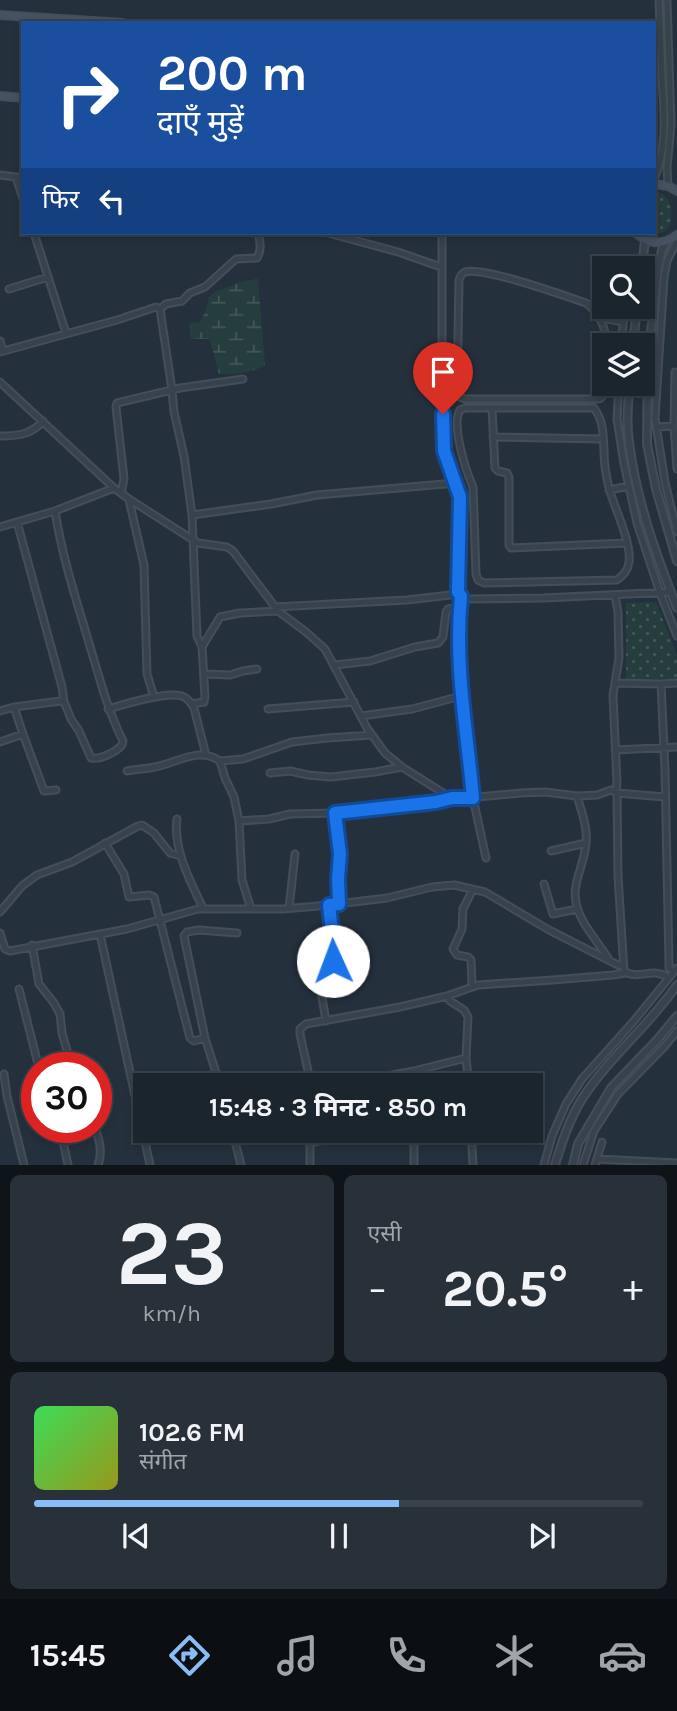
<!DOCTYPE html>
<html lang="hi">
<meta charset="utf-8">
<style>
:root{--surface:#1b252e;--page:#28313a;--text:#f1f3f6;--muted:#a0a5aa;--line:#39424a;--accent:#8abdf7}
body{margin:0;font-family:Karla,"Noto Sans Devanagari",sans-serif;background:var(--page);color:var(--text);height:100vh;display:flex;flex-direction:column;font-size:26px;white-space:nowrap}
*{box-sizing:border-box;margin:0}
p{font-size:23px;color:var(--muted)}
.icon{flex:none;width:38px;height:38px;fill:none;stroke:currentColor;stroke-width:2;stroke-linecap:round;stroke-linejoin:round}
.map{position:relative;height:1165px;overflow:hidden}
.details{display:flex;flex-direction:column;gap:10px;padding:10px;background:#0f1419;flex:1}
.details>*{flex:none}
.top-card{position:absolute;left:21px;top:21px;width:635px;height:214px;border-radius:0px;box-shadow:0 4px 10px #0003,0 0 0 2px var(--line);background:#1a4fa0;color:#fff;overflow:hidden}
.fabs{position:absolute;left:592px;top:256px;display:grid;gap:14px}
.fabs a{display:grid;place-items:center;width:63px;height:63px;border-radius:0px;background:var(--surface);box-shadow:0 4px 10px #0003,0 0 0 2px var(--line);font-size:35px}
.speed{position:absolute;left:21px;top:1052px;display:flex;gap:14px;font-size:35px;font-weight:700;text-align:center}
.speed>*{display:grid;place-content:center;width:91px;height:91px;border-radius:50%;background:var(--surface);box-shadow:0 4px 10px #0003,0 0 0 2px var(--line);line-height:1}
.speed .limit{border:10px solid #d22;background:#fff;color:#111}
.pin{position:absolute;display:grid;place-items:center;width:60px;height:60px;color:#fff;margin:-72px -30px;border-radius:50% 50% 50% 0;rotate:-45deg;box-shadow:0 0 7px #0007}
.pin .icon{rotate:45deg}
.me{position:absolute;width:77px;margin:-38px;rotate:358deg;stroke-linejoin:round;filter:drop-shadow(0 0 5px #0008)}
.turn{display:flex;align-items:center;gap:24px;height:147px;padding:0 21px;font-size:32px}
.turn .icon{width:91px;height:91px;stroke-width:2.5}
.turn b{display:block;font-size:49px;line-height:60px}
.then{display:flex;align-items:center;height:66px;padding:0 21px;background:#0003;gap:14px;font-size:26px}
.big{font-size:52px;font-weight:700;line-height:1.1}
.details .widget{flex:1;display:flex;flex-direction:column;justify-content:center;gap:10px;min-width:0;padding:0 24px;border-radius:10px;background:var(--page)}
.details .dial{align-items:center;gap:0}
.dial b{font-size:91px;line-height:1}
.song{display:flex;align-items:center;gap:21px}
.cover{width:84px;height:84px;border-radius:10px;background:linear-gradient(135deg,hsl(130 70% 55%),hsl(60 70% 35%))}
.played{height:7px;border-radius:4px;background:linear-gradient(90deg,var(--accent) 60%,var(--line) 60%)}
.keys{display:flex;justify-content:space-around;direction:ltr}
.heat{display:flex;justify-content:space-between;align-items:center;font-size:38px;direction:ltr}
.details .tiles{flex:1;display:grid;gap:10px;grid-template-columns:1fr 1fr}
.widget:last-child{grid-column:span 2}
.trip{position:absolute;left:133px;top:1073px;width:410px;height:70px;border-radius:0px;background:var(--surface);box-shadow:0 4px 10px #0003,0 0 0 2px var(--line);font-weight:700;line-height:70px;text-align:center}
.tab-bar{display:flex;height:112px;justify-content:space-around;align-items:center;background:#0b0f12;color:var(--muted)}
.tab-bar .icon{width:49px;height:49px}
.tab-bar .on{color:var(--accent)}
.tab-bar b{font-size:32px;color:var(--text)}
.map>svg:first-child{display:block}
.wetland{fill:url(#wetland-marsh)}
.park{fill:url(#park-dots)}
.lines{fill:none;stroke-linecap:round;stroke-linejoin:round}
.minor-casing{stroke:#444e59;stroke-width:9}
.tertiary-casing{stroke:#444e59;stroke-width:10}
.secondary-casing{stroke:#444e59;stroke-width:10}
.minor{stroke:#38424d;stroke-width:5}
.tertiary{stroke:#38424d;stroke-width:6}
.secondary{stroke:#465260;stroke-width:7}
.route-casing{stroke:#114b97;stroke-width:18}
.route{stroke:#1a73e8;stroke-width:12}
</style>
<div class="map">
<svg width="677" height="1165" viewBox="0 0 677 1165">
<defs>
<pattern id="wetland-marsh" width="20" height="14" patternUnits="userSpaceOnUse" patternTransform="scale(1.75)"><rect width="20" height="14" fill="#263d3e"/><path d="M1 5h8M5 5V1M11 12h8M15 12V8" fill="none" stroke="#435758"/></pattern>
<pattern id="park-dots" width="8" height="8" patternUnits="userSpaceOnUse" patternTransform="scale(1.75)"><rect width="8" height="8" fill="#263d3e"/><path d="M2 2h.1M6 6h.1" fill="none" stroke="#435758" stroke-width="1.8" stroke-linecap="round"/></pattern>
</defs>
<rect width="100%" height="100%" fill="#24313d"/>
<path class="wetland" d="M 258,279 L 265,365 C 251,374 236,374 219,374 L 210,339 L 190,339 L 190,323 L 200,322 L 205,312 L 209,297 L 216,291 L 241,282 Z"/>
<path class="park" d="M 658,192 C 677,197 677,240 651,233 L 654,233 L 655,193 Z
M 656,602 L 677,655 L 677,679 L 626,679 L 626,603 Z"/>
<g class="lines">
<g class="minor-casing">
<path id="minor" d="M 667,0 L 671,125 L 667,168 L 668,186
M 0,175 L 23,178
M 16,177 L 23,199
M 654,179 C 668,149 664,109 662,77 C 661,51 660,26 659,0
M 34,233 L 66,333
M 328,233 L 398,252 L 441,267
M 442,233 L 442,437 L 444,451 L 460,497 L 459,594 L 466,599 L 543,598 L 671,592
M 676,243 L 667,261 L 664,278 L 655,418 L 665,482 L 677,532
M 9,289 L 48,277
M 160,309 L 166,304 L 182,301 L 190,293 L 205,287 L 236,259 L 257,258 C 262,250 260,241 258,233
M 598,317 L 623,322
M 0,341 L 3,351
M 621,345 L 625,306
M 0,352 L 117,320 L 156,307 L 160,309 L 172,390 L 174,412 L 184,456 L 192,515 L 271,504 L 317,495 L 456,483
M 675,372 L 674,426 L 677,469
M 0,382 L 114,488 L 129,499 L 198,543 L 227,547 L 233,551 L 278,611 L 306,632 L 325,649 L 367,728 L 385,753 L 402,767 L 448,796 L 456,799 L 521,793 L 545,792 L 577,796 L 597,795 L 611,790 L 617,793 L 618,876 L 624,971 C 638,981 653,966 669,978
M 604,383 L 604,394 L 601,398 L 599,399 L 465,399 L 460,397 L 457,392 L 459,280 C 460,276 461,274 465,272 C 483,266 565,296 586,303 C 599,313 607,329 606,345
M 619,383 L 617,419 L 624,464 L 637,523 L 660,593 L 677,636
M 465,408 L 594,408 C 604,422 603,434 604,450 C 604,462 606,476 609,488 C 614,507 632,543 629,562 C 628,570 623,576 617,580 L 484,583 L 478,580 L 476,574 L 473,487 C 466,471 451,425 460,410 Z
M 492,408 L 495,468 L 498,471 L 507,473 L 509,477 L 509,545 L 511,548 L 626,543
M 656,427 L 674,426
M 0,436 C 17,436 31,435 43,421
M 493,437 L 603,439
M 609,490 L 629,486
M 121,493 L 124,479 L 116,407 L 117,403 L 180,388 L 243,379
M 129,500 L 144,565 L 147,674 L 154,697
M 17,522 L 62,687 L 64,702
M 0,527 L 55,511 L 114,488
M 615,595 L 618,612 L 619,658 L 613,695 L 617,783 L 616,792
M 461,596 L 458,641 L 461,696 L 473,798 L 486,858
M 275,607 L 407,600 L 459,594
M 202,647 L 220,617 L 240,613 L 278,611
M 335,665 L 370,661 L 415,647 L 438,643 L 443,637 L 446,612 L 448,609 L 459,607
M 204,674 L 230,675 L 243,671 L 257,669
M 615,683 L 661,684 L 677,683
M 661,684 L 665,770 L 669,964 L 669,968 L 674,972
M 192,704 L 204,702 L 205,697 L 202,647 L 197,636 L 192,515
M 108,709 C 125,704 167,691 182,696 C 188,698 191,703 194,708 L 206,755
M 268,709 L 354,702
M 0,711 L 14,707 L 61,701 L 65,704 L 71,719 L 79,731 L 91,758 C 100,760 116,752 122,745 L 123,741 C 107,709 99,676 89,643 C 76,599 62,556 55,511
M 361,716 L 412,709 L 461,696
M 23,734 L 44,791 L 56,790
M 0,742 L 23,734 L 14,707
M 615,750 L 677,747
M 220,761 L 243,759 L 292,742 L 327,738 L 372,735
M 127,771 C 136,769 146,769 155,767 C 177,763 199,746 220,761 L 225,778 L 234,797 L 239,821 L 242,880 L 251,909
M 270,773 L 290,771 L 308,775 L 331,777 L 375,772 L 402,767
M 617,793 L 665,797
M 577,796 C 581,810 588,828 586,843 C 585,865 570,884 577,907 C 582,925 598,942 608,958
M 335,813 L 340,854 L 338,879 L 339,904
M 177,819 C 173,849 190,881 203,908
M 239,821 L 269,819 L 290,814 L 335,813 L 436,802 L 451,798
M 105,843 L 124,874 L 129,897 L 149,895 L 154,897 L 190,1038 L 194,1041 L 205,1038
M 551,851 L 586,843
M 544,884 L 553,914 L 577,909
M 289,908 L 295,854
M 0,912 L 22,886 L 37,875 L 72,862 L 138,826 L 142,825 L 154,833 L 170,853 L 181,856
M 0,933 L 5,949 L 10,951 L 127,929 L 198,909 L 283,909 L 329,905 L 387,898 L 432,887 L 454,885 L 485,892 L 549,930 L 618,965 L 623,966
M 100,934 L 150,1165
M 32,945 L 39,984 L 54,1003 L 60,1014 L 62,1033 L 72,1068
M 472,986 L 471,960 L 468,957 L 457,955 L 453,949 L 462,929 L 463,909 L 473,889
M 19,989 L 39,1068
M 447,996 L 450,1001 L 464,1010 L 468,1017 L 466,1058 L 469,1085
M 326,1021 L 317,967 L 321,964 L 333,962 L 336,957 L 329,905
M 414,1071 L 414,1085
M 4,1074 L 7,1096 L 24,1165
M 220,1085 L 205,1038 L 184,936 L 187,932 L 199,930 L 237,933
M 311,1085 L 300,1034 L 300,1029 L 306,1024 L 400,1007 L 447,996 L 478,985 L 553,980 L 613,975 L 625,973
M 338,1085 L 414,1071 L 466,1058
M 60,1127 L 68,1165
M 95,1127 C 99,1139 103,1152 98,1165
M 232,1130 L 241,1165
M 414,1130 L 414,1165
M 471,1130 L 473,1165
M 310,1143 L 371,1130
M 597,1159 L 677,1163
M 310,1165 L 310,1130
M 544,1165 L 552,1136 L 566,1104 L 582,1079 L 633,1022 L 677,968
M 583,1165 L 594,1131 L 618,1094 L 665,1046 L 677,1031
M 595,1165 L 602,1142"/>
</g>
<g class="tertiary-casing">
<path id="tertiary" d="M 666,242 L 662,250 L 658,268 L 648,359 L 647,444 L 656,489 L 677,561
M 642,268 L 645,240
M 633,345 L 637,306
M 630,383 C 628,403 626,423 629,442 C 636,499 656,555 677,608
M 555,1165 C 562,1142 569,1120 582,1099 C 609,1057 649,1026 677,985
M 573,1165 L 578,1144 L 611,1088 L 658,1039 L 677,1016"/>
</g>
<g class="secondary-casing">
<path id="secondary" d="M 0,15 L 123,23
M 0,96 L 23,98
M 654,184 L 668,186 L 677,191
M 636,233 C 648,244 663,246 677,235"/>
</g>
<use href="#minor" class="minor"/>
<use href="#tertiary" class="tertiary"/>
<use href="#secondary" class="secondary"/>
</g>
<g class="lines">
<g class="route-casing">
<path id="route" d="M 333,961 L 335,957 L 329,905 L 339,904 L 338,879 L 340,854 L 335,813 L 436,802 L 452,798 L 473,798 C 467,731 454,664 461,596 L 458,592 L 460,497 L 444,451 L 443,414"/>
</g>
<use href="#route" class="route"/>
</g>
</svg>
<div class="fabs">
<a><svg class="icon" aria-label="search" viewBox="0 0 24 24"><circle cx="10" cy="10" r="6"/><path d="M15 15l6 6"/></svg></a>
<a><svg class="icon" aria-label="layers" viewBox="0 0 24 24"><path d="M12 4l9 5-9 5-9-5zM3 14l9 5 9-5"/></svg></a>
</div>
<div class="speed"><div class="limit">30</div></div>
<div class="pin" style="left:443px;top:414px;background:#d93025"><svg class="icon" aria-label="arrive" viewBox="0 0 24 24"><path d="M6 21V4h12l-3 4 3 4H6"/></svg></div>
<svg class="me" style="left:333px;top:961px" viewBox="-20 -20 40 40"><circle r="19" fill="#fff"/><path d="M0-13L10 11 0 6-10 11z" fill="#1a73e8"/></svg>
<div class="trip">15:48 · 3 मिनट · 850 m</div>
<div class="top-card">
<div class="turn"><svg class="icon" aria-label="right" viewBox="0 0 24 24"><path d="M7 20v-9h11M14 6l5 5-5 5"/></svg><div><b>200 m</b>दाएँ मुड़ें</div></div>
<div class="then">फिर<svg class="icon" aria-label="left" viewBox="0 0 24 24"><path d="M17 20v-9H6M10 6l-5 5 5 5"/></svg></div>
</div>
</div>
<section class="details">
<div class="tiles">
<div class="widget dial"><b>23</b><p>km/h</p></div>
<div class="widget"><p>एसी</p>
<div class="heat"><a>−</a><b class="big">20.5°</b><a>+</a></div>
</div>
<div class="widget">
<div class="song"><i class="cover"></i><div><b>102.6 FM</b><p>संगीत</p></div></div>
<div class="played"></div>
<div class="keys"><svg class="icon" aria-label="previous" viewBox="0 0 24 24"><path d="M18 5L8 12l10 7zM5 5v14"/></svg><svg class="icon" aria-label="pause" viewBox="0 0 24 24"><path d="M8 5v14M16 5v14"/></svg><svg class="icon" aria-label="next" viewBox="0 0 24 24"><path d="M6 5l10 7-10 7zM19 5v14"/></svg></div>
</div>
</div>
</section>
<nav class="tab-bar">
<b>15:45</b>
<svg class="icon on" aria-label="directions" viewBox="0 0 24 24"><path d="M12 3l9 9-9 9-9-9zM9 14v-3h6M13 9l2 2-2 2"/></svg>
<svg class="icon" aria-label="music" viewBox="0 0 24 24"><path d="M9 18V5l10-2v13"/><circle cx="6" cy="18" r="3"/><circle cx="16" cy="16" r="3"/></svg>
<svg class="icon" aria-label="phone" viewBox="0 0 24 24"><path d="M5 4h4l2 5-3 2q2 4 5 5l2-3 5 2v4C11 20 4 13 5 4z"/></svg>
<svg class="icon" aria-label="climate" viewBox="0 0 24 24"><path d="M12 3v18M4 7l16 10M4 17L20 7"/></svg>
<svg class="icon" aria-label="car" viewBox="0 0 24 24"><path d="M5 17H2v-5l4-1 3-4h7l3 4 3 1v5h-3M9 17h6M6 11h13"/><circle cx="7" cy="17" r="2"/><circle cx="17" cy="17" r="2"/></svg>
</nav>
